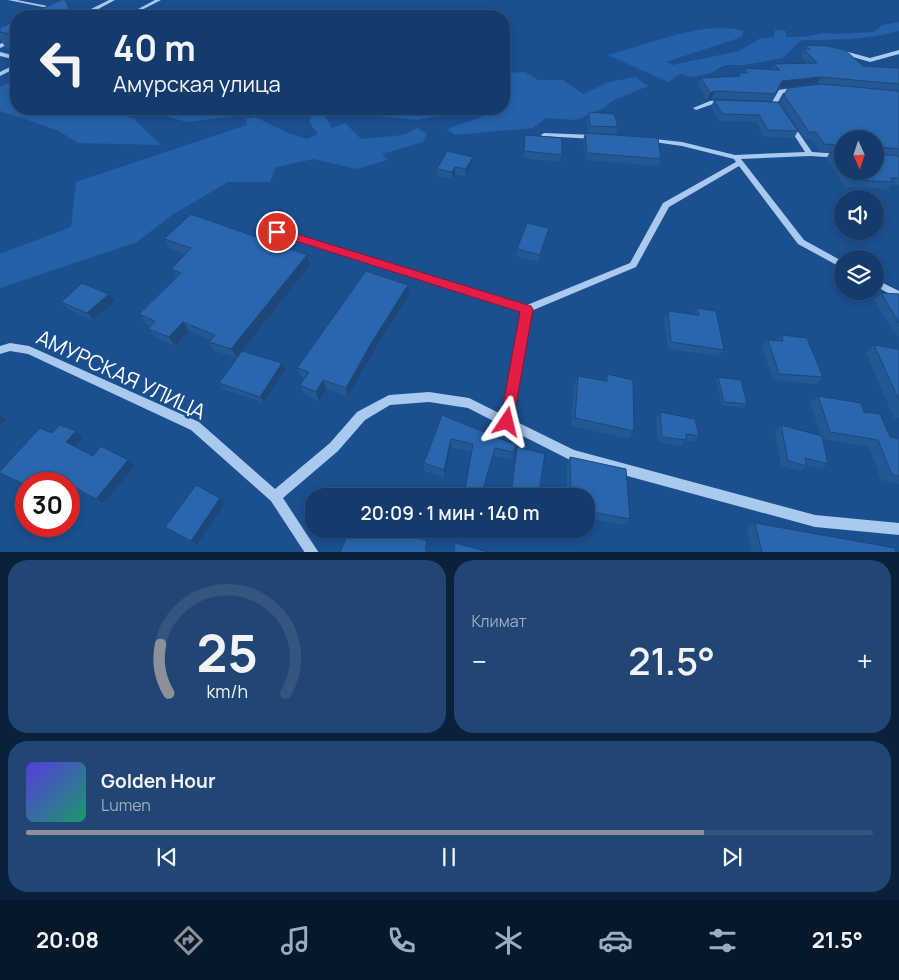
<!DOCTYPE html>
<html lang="ru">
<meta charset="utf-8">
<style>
:root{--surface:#143b6b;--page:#214673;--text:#f1f3f6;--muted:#9dadc1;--line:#33557e;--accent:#8c9099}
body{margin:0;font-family:Manrope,sans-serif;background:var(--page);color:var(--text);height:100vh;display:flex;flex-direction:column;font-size:19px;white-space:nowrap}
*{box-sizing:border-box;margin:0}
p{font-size:16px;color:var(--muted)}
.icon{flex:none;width:28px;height:28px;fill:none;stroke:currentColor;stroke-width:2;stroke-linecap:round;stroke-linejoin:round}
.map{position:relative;height:552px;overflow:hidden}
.side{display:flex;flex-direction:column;gap:8px;padding:8px;background:#0b203b;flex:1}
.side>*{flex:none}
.guide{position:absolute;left:10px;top:10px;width:500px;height:105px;border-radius:20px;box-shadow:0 2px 8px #0003,0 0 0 1px var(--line);background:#143b6b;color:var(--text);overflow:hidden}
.needle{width:32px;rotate:177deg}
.controls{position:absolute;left:834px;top:130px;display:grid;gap:10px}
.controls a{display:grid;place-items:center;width:50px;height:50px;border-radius:50%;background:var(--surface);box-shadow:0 2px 8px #0003,0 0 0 1px var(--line);font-size:25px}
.speed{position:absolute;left:15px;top:472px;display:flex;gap:10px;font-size:25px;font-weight:700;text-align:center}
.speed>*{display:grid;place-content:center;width:65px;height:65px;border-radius:50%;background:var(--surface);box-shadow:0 2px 8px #0003,0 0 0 1px var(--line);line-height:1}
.speed .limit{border:8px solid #d22;background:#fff;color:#111}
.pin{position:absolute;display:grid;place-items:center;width:42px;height:42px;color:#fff;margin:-21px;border:2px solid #fff;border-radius:50%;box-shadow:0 1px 5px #0007}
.me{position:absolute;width:55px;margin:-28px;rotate:10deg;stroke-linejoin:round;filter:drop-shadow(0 0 4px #0008)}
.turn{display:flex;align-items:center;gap:18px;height:105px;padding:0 20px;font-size:22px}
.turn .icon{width:65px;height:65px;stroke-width:2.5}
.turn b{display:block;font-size:35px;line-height:42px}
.big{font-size:38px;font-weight:600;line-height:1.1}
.side .widget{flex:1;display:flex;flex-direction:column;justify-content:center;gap:8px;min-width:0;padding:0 18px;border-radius:20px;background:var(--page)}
.side .dial{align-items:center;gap:0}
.dial svg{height:130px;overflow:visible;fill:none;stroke:var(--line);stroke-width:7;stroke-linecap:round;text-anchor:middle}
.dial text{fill:var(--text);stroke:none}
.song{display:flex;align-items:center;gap:15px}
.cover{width:60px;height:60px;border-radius:8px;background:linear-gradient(135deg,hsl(250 70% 55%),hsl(160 70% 35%))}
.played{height:5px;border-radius:2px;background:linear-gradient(90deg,var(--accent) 80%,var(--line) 80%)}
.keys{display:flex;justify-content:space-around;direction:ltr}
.heat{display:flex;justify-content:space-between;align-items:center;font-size:28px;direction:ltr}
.side .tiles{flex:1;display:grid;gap:8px;grid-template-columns:1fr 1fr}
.widget:last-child{grid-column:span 2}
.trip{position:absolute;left:305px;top:488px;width:290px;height:50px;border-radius:20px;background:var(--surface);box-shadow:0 2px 8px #0003,0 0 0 1px var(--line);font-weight:600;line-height:50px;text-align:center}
.tab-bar{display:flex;height:80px;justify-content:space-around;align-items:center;background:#08182b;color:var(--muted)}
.tab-bar .icon{width:35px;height:35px}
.tab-bar .on{color:var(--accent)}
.tab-bar b{font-size:22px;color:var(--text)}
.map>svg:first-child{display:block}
.green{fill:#2461a8}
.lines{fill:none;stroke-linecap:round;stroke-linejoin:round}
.minor{fill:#a9c9ee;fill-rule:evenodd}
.wall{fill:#245895;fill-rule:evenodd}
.shaded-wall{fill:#1d4779}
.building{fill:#2a66ad;stroke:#1d4779}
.route{fill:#e11d48;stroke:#92132f}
.labels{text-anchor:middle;stroke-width:5;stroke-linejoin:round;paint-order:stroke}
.near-street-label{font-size:21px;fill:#fff;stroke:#1b4f8f}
</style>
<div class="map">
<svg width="899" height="553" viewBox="0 0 899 553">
<rect width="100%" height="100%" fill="#1b4f8f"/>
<path class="green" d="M 899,22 L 899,31 C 865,40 836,40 801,40 L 783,58 L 745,65 L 725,65 L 711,73 L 693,77 L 680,74 L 668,82 L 608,55 C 644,45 708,19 743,31 L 742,37 L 666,62 L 672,65 L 739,51 L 759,39 L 774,37 L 775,30 L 786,31 L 786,37 L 803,37 L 823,33 L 836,34 L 874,32 L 882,25 Z
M 525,72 L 538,80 L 563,80 L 583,94 L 609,82 L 635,77 L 648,86 L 612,101 L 604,108 L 576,120 L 546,118 L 533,128 L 455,135 L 447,129 L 504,109 L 504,73 Z
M 7,83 L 16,87 L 16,109 L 96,109 L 133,118 L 161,145 L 78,143 L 57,130 L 0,111 L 0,87 Z
M 140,109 L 267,109 L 265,112 L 187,122 Z
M 394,109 L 472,109 L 417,120 L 378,116 Z
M 314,112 L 322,112 L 332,128 L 345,123 L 361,139 L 403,135 L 418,128 L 427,134 L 423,142 L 382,154 L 387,160 L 357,169 L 314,159 L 276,167 L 270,182 L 228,182 L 172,215 L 137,242 L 0,288 L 0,254 L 71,227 L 76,182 L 247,125 L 246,119 L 255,117 L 288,133 L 307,139 L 318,134 L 309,122 Z"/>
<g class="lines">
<path class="minor" d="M 8,0 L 17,0 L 83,13 L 109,0 L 115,0 L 89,14 L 96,16 L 88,16 Z
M 155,0 L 161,0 L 130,16 L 125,16 Z
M 16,37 L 16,41 L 0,48 L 0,44 Z
M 841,50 L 870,58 L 899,50 L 899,54 L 870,62 L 839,53 L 838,52 Z
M 0,52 L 16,56 L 16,60 L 0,56 Z
M 16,64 L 16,68 L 0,76 L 0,72 Z
M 797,87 L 800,89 L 799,90 L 783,93 L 778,102 L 784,111 L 779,112 L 772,102 L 779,90 Z
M 724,100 L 727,102 L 726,103 L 713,104 L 696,110 L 693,108 L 710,101 Z
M 790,122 L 792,123 L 812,152 L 842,154 L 842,158 L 810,156 L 741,159 L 804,240 L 842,261 L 842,268 L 798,244 L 739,166 L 669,207 L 636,267 L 531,311 L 513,420 L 574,450 L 815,515 L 899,523 L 899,535 L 815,527 L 572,461 L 468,408 L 429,402 L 390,405 L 365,420 L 338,451 L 283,498 L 319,553 L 305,553 L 271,501 L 191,430 L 28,354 L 10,351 L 0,354 L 0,346 L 10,343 L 29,346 L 199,422 L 275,489 L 330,443 L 357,412 L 389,395 L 429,392 L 469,398 L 503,415 L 522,311 L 274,234 L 273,232 L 274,230 L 280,230 L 527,305 L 630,263 L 663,203 L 736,162 L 734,159 L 682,146 L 647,141 L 644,139 L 645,138 L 682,142 L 735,155 L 805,152 L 787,124 Z
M 544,133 L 594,135 L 597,137 L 594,139 L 542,136 L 541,135 Z
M 875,279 L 899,291 L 899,299 L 875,286 Z"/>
</g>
<path class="wall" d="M 16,20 L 16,52 L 7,50 L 0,39 L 0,28 Z
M 805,45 L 863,66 L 899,68 L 899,91 L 817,83 L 779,88 L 772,101 L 712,98 L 707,100 L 698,84 L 701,78 L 737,76 L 739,73 L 742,73 L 744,68 L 771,70 L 774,64 L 808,64 L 801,56 Z
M 788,88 L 899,91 L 899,185 L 891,185 L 888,189 L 845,187 L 826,159 L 830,152 L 842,153 L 820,151 L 811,139 L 805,139 L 780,102 ZM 842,139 L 875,171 L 842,171 Z
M 714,100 L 778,102 L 798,131 L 794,138 L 764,137 L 756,122 L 719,121 L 711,107 Z
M 589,112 L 618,127 L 616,134 L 588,133 L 588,119 Z
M 585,133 L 661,159 L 659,166 L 586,160 L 583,140 Z
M 525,135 L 562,155 L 560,162 L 523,158 Z
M 473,157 L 472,164 L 466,176 L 455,174 L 452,179 L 437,176 L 437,169 Z
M 549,228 L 547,236 L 539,262 L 516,256 L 517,249 Z
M 164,239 L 310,265 L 243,351 L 285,370 L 264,403 L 223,389 L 219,383 L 237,358 L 215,351 L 209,342 L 211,340 L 189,331 L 175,346 L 156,338 L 148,329 L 151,326 L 146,324 L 139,314 L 176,277 L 171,269 L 185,254 L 170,249 Z
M 881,293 L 899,294 L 899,337 L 892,330 L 874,300 Z
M 409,295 L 374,351 L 348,397 L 327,389 L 319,401 L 304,394 L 300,385 L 304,378 L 301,377 L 297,368 Z
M 115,301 L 93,320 L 68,309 L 61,302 Z
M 697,308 L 724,350 L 719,356 L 668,349 L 664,318 L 668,311 L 693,315 Z
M 782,335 L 823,377 L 816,384 L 773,380 L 762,347 L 768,340 L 778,340 Z
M 874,345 L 899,349 L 899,418 L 894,418 L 866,353 Z
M 607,374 L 634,431 L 629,439 L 571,426 L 574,385 L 578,376 L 605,381 Z
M 718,377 L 747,404 L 744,408 L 722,405 L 716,381 Z
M 818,396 L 864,412 L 890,437 L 899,439 L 899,484 L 881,480 L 869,447 L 822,439 L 828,464 L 820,469 L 807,466 L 800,471 L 781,466 L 775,431 L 781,425 L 821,436 L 810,403 Z
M 660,412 L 699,436 L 694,442 L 685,441 L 681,446 L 658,442 L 656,418 Z
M 442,415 L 516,445 L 511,460 L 493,456 L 482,496 L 464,496 L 472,452 L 451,447 L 444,478 L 424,471 L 424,463 Z
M 76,431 L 83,437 L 75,446 L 93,456 L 135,466 L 103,504 L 69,485 L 69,484 L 67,484 L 57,479 L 26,484 L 26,486 L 0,474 L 52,433 Z
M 517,447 L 539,493 L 538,496 L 530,496 L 511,492 Z
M 570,457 L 630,519 L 624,525 L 586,518 L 586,496 L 567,496 L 567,464 Z
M 220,498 L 225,503 L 197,545 L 165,527 Z
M 755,523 L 896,553 L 752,553 L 747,528 Z
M 337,529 L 427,541 L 427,545 L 347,536 L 339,533 Z"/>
<path class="shaded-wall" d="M 65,0 L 74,16 L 56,16 Z
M 821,77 L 817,83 L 779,88 L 782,81 Z
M 715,91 L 712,98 L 707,100 L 710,93 Z
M 473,157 L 472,164 L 466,176 L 466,169 Z
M 455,167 L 455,174 L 452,179 L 452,172 Z
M 549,228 L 547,236 L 539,262 L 540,255 Z
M 307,255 L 310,265 L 237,358 L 231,349 Z
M 408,285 L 409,295 L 374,351 L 348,397 L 346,388 L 372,342 Z
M 109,294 L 115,301 L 93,320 L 87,313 Z
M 183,322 L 189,331 L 175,346 L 169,337 Z
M 282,363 L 285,370 L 264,403 L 260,397 Z
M 323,380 L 327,389 L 319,401 L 316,392 Z
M 0,415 L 6,419 L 0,425 Z
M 76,431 L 83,437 L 74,448 L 66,442 Z
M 451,439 L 451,447 L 444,478 L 444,470 Z
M 495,448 L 493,456 L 482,496 L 481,496 Z
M 128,460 L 135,466 L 103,504 L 96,499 Z
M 49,473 L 57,479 L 53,484 L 40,484 Z
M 220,498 L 225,503 L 197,545 L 191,541 Z"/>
<path class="building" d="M 61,0 L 65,0 L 70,10 L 56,16 L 26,16 Z
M 16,20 L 16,35 L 0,32 L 0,28 Z
M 805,45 L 828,46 L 845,50 L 863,66 L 899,68 L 899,84 L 821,77 L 782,81 L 775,94 L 715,91 L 710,93 L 701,78 L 740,76 L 739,73 L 748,73 L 744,68 L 780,70 L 774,64 L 817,63 L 804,49 L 810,49 Z
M 821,84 L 899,91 L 899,149 L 880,147 L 878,149 L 879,154 L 899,156 L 899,178 L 890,178 L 894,182 L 851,180 L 844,171 L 875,171 L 875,139 L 842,139 L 842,145 L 824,144 L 816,132 L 809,132 L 784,95 L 788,88 Z
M 714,100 L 778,102 L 798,131 L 768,130 L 759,115 L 722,114 Z
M 589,112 L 614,114 L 618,127 L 590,126 Z
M 585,133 L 658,138 L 661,159 L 587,153 Z
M 525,135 L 562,138 L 562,155 L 524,151 Z
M 447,151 L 473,157 L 466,169 L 455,167 L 452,172 L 437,169 Z
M 830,152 L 842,153 L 842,169 Z
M 191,214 L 307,255 L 231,349 L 209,342 L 215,335 L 183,322 L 169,337 L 148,329 L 155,321 L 139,314 L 181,273 L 171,269 L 191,248 L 164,239 Z
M 527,223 L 549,228 L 540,255 L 517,249 Z
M 366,271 L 408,285 L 372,342 L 346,388 L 323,380 L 316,392 L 300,385 L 309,372 L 297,368 Z
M 82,283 L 109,294 L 87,313 L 61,302 Z
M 881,293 L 899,294 L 899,323 Z
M 697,308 L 716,311 L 724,350 L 671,342 L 668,311 L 699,315 Z
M 782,335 L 807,338 L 823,377 L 779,374 L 768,340 L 783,341 Z
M 874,345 L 899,349 L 899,400 Z
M 242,351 L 282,363 L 260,397 L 219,383 Z
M 607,374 L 633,380 L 634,431 L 575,418 L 578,376 L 607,381 Z
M 718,377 L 741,380 L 747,404 L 724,402 Z
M 818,396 L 861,403 L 864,412 L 880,414 L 890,437 L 899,439 L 899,476 L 892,475 L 878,440 L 830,432 Z
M 660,412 L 695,419 L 699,436 L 686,434 L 686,440 L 662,437 Z
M 442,415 L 516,445 L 513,452 L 495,448 L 481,496 L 465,490 L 473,444 L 451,439 L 444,470 L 424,463 Z
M 60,425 L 76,431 L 66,442 L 93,456 L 101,446 L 128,460 L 96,499 L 49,473 L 40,484 L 26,484 L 26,485 L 0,473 L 0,471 L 40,428 L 52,433 Z
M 781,425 L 822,436 L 828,464 L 805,458 L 807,466 L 788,461 Z
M 517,447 L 545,454 L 539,493 L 512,487 Z
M 570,457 L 626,469 L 630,519 L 586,511 L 586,496 L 571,496 Z
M 196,485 L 220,498 L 191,541 L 165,527 Z
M 755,523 L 895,548 L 896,553 L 762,553 Z
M 338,529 L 394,529 L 427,541 L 425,550 L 431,553 L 340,553 L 348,533 Z
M 455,543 L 492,553 L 454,553 Z"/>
<path class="route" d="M 277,228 L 531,306 L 533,309 L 512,427 L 507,429 L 502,427 L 500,422 L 520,312 L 274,234 L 272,232 L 274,229 Z"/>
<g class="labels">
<g class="near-street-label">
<text transform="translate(121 375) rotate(25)" y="7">АМУРСКАЯ УЛИЦА</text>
</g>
</g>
</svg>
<div class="controls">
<a><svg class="needle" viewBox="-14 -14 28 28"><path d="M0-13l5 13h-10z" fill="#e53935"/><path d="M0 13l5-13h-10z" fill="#9dadc1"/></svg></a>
<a><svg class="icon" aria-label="sound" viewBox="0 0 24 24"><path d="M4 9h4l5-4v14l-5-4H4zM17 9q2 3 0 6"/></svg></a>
<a><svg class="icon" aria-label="layers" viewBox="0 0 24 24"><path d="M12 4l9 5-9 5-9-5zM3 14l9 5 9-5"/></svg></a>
</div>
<div class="speed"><div class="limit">30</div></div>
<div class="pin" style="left:277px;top:232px;background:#d93025"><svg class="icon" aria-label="arrive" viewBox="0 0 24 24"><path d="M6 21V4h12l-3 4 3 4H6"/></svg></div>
<svg class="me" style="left:507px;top:422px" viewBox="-20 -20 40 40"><path d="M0-17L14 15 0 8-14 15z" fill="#e11d48" stroke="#fff" stroke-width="4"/></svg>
<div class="trip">20:09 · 1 мин · 140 m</div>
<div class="guide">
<div class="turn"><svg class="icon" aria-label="left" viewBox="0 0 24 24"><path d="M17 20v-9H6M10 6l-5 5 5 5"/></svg><div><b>40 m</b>Амурская улица</div></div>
</div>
</div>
<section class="side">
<div class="tiles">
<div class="widget dial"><svg viewBox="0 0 100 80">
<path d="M14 69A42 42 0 1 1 86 69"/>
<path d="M14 69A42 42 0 0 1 9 39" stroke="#8c9099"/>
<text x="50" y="56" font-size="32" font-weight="700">25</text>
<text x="50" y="72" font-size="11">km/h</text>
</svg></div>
<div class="widget"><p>Климат</p>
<div class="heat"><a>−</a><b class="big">21.5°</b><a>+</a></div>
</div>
<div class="widget">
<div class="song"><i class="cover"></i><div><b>Golden Hour</b><p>Lumen</p></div></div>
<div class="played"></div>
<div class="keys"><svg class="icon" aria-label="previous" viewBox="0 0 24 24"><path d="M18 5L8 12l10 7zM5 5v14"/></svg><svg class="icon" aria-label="pause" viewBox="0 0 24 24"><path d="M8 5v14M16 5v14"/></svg><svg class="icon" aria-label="next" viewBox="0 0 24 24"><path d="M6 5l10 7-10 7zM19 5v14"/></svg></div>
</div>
</div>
</section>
<nav class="tab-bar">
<b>20:08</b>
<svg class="icon on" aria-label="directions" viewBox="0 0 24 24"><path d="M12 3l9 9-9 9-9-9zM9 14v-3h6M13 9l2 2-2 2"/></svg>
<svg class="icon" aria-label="music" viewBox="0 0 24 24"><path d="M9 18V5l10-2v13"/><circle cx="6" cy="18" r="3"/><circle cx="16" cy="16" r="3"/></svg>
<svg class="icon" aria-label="phone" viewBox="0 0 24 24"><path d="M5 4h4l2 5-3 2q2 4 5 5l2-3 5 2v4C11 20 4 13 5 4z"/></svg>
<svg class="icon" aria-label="climate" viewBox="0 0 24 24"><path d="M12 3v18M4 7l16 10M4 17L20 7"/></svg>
<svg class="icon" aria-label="car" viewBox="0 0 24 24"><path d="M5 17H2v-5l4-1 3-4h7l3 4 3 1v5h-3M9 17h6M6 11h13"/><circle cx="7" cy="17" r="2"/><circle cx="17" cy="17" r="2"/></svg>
<svg class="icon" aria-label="filters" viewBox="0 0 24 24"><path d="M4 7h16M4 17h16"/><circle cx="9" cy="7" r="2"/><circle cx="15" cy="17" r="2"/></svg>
<b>21.5°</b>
</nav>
